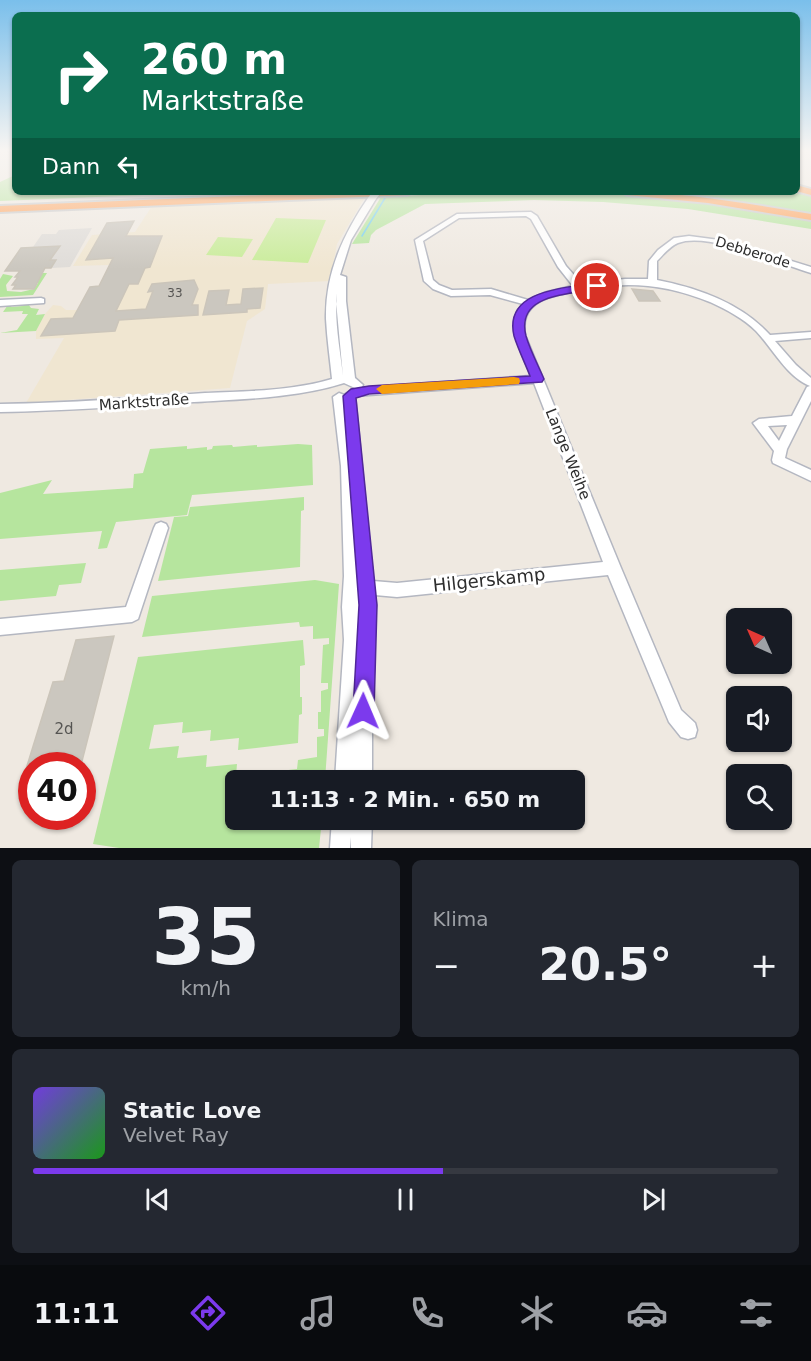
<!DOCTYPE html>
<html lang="de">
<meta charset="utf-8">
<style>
:root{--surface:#171b24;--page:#242831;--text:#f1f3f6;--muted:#9ea1a6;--line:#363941;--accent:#7c3aed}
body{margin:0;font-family:"DejaVu Sans",sans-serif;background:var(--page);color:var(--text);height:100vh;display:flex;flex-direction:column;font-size:22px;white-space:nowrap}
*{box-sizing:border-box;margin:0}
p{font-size:20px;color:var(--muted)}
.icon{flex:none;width:33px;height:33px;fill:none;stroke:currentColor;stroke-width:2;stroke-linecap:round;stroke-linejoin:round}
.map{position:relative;height:848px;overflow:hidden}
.details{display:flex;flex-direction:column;gap:12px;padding:12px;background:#0d0f14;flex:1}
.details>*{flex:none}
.top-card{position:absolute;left:12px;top:12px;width:788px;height:183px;border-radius:9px;box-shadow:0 2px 4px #0004;background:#0b6e4f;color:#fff;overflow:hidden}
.needle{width:39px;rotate:315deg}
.tools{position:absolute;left:726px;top:608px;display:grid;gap:12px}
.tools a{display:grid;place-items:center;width:66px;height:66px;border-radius:9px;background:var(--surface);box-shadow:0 2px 4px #0004;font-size:30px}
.speed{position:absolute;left:18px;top:752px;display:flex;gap:12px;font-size:30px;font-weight:700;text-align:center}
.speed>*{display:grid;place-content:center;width:78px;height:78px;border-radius:50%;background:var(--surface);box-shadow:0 2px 4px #0004;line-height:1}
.speed .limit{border:9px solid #d22;background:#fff;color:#111}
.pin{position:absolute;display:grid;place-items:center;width:51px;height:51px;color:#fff;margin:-26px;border:3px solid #fff;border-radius:50%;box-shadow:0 2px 6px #0007}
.me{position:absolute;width:66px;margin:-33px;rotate:1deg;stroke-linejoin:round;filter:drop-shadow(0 0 4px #0008)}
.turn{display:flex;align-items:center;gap:21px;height:126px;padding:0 30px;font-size:27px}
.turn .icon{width:78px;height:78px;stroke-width:2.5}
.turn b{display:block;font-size:42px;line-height:51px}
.then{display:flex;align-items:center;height:57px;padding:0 30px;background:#0003;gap:12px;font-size:22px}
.big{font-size:45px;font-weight:800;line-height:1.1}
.details .widget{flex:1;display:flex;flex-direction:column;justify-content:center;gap:9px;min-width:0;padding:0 21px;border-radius:9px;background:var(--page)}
.details .dial{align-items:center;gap:0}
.dial b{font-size:78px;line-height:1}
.song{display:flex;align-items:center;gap:18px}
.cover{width:72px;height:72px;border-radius:9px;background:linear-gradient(135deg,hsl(260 70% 55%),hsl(120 70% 35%))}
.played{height:6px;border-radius:3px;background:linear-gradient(90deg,var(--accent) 55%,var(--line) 55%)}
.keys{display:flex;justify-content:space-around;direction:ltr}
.heat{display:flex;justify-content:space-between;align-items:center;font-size:33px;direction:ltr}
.details .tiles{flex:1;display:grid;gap:12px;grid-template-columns:1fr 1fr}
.widget:last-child{grid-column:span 2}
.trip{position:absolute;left:225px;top:770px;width:360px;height:60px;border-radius:9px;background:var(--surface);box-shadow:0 2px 4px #0004;font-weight:800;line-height:60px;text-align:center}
.tab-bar{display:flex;height:96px;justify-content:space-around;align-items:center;background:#090b0e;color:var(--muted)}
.tab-bar .icon{width:42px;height:42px}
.tab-bar .selected{color:var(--accent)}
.tab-bar b{font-size:27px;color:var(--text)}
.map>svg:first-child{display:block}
.education{fill:#f0e6d1}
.green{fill:#b6e59e}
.pitch{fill:#c9ec9a}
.plaza{fill:#dfdcd8}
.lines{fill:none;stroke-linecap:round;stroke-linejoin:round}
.stream{stroke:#75cff0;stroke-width:1.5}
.building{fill:#cbc7bf;stroke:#cbc5ba;stroke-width:1.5}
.minor-casing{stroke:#b4b7c1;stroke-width:3}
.highway-casing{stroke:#c9c9c9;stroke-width:4}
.minor{fill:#fff;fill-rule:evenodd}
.highway{fill:#ffa35c;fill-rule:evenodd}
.minor-bridge-casing{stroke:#b4b7c1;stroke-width:8;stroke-linecap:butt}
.minor-bridge{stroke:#fff;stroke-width:7}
.route{fill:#7c3aed;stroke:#51269a;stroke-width:1.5}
.slow{fill:#f59e0b}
.labels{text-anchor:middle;stroke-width:6;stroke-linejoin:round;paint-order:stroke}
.number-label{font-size:12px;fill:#555452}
.far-street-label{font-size:14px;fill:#2e2e2e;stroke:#fff}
.street-label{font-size:15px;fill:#2e2e2e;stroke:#fff}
.near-number-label{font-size:15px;fill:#555452}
.near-street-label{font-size:18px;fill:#2e2e2e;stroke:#fff}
</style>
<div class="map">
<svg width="811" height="848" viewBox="0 0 811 848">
<rect width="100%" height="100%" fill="#efe9e1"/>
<path class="education" d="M 365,197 L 337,244 L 330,281 L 268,284 L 265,309 L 247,321 L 230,388 L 26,403 L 64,338 L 36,339 L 36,331 L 45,314 L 53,305 L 61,306 L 66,310 L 77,310 L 90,287 L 99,286 L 110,265 L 73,266 L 92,235 L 135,232 L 152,206 Z"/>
<path class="green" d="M 15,175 L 15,192 L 216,192 L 0,201 L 0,182 Z
M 797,190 L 811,194 L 811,216 L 645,192 L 796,192 Z
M 483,192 L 623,194 L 730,206 L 811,220 L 811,229 L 688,209 L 603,202 L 534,200 L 425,204 L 376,230 L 371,235 L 369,243 L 352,244 L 381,197 Z
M 41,273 L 47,273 L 33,295 L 0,297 L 0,279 L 3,274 L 13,276 L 6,285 L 7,291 L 21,292 L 34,289 L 38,283 L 35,283 Z
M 26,301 L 31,308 L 39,309 L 36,315 L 45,314 L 36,331 L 0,333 L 17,330 L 28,314 L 22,314 L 23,311 L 3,312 L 10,302 L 13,302 L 11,307 L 23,306 Z
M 298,444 L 312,445 L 313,485 L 192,495 L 187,515 L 116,522 L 107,548 L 98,549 L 102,531 L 0,539 L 0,493 L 52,480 L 43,494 L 133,488 L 134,474 L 143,473 L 150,449 L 187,446 L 187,449 L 207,447 L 207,450 L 212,449 L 213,446 L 232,445 L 233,447 L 257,445 L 257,447 Z
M 304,497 L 304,510 L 301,511 L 300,567 L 158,581 L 174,517 L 188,516 L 190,507 Z
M 86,563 L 81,583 L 59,585 L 56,596 L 0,601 L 0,570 Z
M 315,580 L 339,584 L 325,780 L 236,780 L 236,819 L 322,819 L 319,848 L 119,848 L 93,844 L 138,657 L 303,640 L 305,665 L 300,666 L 300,697 L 302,697 L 302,714 L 299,715 L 298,743 L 238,750 L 239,738 L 210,741 L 211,730 L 182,733 L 183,722 L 154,725 L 149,749 L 179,746 L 177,758 L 207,755 L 206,767 L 237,764 L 236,776 L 297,769 L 298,760 L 317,757 L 317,737 L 324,736 L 324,729 L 318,729 L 318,712 L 321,712 L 321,691 L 328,689 L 328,683 L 321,683 L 323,645 L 329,644 L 329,638 L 313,639 L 313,626 L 300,627 L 299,622 L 142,637 L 152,596 Z"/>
<path class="pitch" d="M 276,218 L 326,220 L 308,263 L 252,260 Z
M 218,237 L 253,239 L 242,257 L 206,255 Z"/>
<path class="plaza" d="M 92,228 L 70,267 L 51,268 L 56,260 L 44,261 L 47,257 L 53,256 L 58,248 L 33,247 L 42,234 L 56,234 L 59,230 Z"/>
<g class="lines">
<path class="stream" d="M 362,236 L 385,198"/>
</g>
<path class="building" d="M 134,221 L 126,236 L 162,236 L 150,267 L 145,268 L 138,284 L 129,284 L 116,311 L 146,309 L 153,291 L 148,292 L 152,284 L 194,280 L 198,289 L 192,305 L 198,305 L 198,315 L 119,320 L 115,331 L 41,336 L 51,319 L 73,318 L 90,287 L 99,286 L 113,258 L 86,260 L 107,223 Z
M 60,246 L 50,260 L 56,260 L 51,268 L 45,268 L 34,289 L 13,289 L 16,285 L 12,285 L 18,277 L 15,277 L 20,271 L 5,271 L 21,248 Z
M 263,288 L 260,308 L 247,309 L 247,312 L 203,315 L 209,291 L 229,290 L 226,305 L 241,304 L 243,289 Z
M 632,289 L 653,291 L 660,301 L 639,301 Z
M 114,636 L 81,765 L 32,765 L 32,781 L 22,782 L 53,682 L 64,681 L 76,640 Z"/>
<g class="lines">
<g class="minor-casing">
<path id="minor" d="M 4,150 L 15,150 L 15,152 Z
M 370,195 L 377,197 L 351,240 L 340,275 L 346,277 L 346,301 L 355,378 L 363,385 L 361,388 L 531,376 C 522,352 505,327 523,304 L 490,295 L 451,296 L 433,289 L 424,281 L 415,240 L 457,214 L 531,212 L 537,216 L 566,266 L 582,284 L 625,279 L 648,279 L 649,261 L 658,250 L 674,238 L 689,236 L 727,241 L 811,267 L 811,273 C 780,264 708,231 678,243 C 670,246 663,255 657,261 L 657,280 C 698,288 741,303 770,335 L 811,332 L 811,338 L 775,341 L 796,365 L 811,378 L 811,401 L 787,449 L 785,458 L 811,470 L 811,481 L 773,463 L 772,460 L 774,451 L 753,423 L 759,419 L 792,416 L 807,387 L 810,386 C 787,377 773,349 756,331 C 743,318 727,310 710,302 C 656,280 613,281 558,295 C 535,300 521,311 525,335 L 621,568 L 681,710 L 695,723 L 697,730 L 695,737 L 688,739 L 681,737 L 669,722 L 608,575 L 397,597 L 375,595 L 376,605 L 372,643 L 372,780 L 335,780 L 344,640 L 342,607 L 344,576 L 341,466 L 333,397 L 339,393 L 344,395 L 355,388 L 344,383 C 296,398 244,399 194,402 C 129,406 65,411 0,412 L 0,404 C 69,403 137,398 205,393 C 247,391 293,391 332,379 C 330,359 327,339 326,319 C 325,272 344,233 370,195 ZM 526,216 L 531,219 L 558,267 L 573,286 L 547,292 L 528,300 L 491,289 L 452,290 L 439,285 L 433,280 L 423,241 L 459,218 ZM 337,293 L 336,301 L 343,376 C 340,348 334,321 337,293 ZM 534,383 L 603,562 L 397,583 L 373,581 L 355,396 ZM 787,425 L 779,441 L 768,426 Z
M 41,298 L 44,299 L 44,303 L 0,306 L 0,300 Z
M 161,522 L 166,524 L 168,528 L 138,619 L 132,622 L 0,635 L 0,619 L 126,607 L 154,528 L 156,524 Z
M 332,819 L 372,819 L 371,848 L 351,848 L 351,837 L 350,848 L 330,848 Z"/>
</g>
<g class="highway-casing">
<path id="highway" d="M 796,185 L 811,189 L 811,195 L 796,191 Z
M 336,192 L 412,192 L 407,195 L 0,212 L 0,206 Z
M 622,192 C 686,192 748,204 811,214 L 811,220 L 708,203 L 627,195 Z"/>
</g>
<use href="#minor" class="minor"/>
<use href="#highway" class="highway"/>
<g class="minor-bridge-casing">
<path id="minor-bridge" d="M 373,197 L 377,192"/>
</g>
<use href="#minor-bridge" class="minor-bridge"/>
</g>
<linearGradient id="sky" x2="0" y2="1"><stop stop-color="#7abfeb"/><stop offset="0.56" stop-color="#f8f5f2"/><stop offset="1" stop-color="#f8f5f2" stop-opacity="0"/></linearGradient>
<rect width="811" height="269" fill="url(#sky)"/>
<path class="route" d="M 597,283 L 601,284 L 601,288 C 573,295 515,292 526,336 C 530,350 538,365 544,379 L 542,382 L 369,394 L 356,398 L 377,605 L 374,711 L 371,719 L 363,722 L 356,719 L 353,711 L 359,605 L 343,396 L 351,389 L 369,386 L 530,376 C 525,363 518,349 514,336 C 503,289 567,288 597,283 Z"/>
<path class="slow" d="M 514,377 L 519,378 L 520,381 L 519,384 L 382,394 L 376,389 L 382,385 Z"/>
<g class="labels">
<g class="number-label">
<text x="175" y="297">33</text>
</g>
<g class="far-street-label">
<text transform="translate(753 252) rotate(17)" y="5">Debberode</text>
</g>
<g class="street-label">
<text transform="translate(144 402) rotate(-4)" y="5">Marktstraße</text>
<text transform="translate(568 454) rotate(68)" y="5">Lange Weihe</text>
</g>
<g class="near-number-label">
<text x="64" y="734">2d</text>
</g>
<g class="near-street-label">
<text transform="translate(489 580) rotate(-6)" y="6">Hilgerskamp</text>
</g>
</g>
</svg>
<div class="tools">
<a><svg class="needle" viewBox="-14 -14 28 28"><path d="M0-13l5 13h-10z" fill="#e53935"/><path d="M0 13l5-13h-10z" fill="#9ea1a6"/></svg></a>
<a><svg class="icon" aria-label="sound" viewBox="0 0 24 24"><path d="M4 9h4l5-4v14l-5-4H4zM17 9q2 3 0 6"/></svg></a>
<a><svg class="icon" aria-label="search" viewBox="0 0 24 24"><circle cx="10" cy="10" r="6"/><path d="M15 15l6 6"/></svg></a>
</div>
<div class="speed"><div class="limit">40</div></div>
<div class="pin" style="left:597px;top:286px;background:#d93025"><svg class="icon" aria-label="arrive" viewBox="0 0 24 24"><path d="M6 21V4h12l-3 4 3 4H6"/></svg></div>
<svg class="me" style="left:363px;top:711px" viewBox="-20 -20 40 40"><path d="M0-17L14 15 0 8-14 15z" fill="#7c3aed" stroke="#fff" stroke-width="4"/></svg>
<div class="trip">11:13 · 2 Min. · 650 m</div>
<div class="top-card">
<div class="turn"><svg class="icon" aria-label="right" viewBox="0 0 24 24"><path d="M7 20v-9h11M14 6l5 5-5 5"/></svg><div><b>260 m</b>Marktstraße</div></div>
<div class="then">Dann<svg class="icon" aria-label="left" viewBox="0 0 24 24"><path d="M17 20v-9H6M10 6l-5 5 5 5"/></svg></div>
</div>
</div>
<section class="details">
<div class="tiles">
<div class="widget dial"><b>35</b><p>km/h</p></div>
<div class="widget"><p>Klima</p>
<div class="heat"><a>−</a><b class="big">20.5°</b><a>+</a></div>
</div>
<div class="widget">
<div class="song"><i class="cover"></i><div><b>Static Love</b><p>Velvet Ray</p></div></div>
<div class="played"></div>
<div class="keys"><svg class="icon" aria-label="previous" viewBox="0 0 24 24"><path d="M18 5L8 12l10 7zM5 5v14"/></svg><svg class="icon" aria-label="pause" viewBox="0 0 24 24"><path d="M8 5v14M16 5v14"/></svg><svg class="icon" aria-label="next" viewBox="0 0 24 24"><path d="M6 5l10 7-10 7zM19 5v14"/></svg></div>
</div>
</div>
</section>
<nav class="tab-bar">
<b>11:11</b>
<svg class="icon selected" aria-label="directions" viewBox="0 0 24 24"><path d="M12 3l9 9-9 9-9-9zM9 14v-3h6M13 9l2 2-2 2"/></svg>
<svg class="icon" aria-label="music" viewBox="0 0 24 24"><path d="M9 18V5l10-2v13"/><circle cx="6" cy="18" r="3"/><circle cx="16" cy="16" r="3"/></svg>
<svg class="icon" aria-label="phone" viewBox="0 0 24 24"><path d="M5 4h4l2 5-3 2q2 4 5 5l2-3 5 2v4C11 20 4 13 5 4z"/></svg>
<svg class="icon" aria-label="climate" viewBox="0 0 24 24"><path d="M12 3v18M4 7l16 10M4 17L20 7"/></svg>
<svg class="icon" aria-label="car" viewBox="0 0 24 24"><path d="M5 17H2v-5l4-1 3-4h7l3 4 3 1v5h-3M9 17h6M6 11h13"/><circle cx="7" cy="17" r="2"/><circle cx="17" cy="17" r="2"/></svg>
<svg class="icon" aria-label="filters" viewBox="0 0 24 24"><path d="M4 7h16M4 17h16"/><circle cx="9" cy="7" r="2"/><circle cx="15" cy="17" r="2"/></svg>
</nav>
